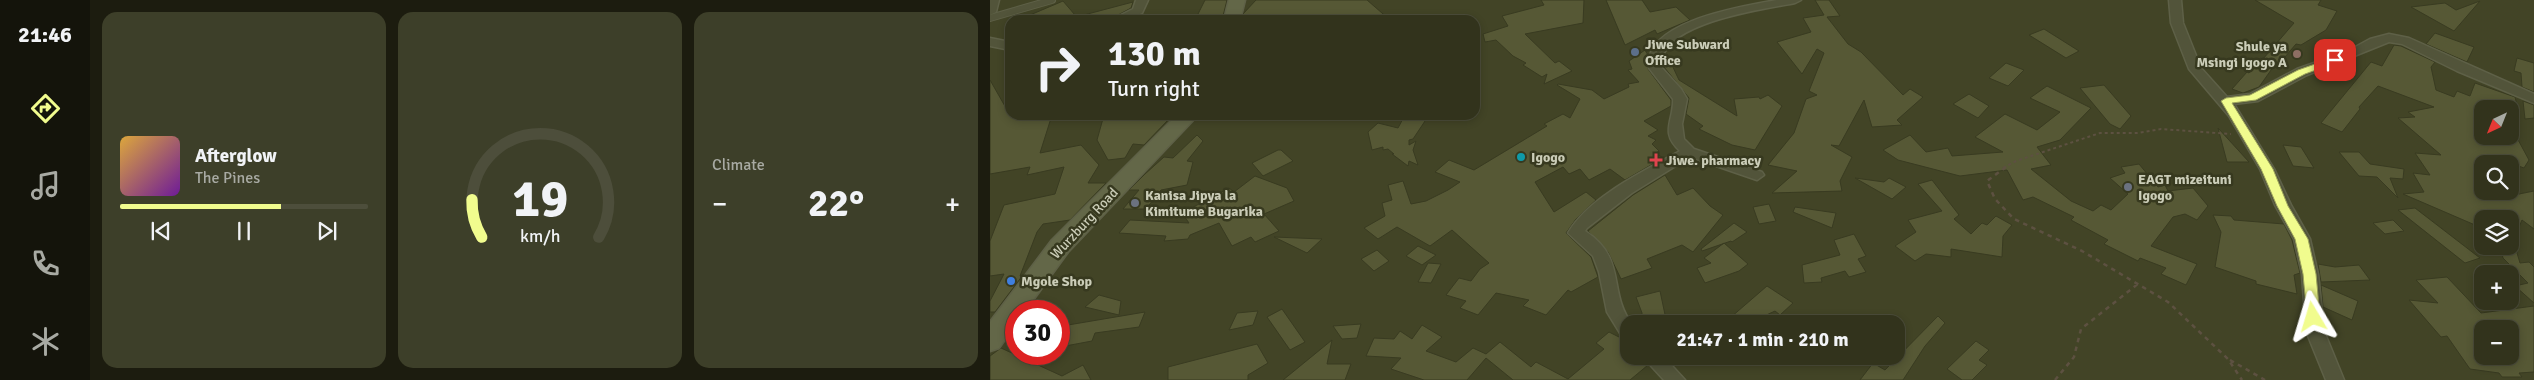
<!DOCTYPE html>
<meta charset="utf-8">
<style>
:root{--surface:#32331c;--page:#3d3f29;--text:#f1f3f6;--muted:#a8aaa3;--line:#4d4e3b;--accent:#f1fc8e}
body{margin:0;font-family:Signika,sans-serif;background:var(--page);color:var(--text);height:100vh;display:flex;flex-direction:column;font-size:19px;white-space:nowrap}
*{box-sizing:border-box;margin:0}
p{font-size:16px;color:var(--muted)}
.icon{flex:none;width:28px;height:28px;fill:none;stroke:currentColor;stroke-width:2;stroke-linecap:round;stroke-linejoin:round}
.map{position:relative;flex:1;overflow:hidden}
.side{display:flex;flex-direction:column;gap:12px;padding:12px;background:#1c1c0f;width:900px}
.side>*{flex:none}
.top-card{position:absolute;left:15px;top:15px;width:475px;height:105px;border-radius:15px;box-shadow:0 2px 8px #0003,0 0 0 1px var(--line);background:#32331c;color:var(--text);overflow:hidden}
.needle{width:32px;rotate:223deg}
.tools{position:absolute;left:1484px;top:100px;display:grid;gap:10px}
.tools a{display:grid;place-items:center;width:45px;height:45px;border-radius:10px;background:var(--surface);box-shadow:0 2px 8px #0003,0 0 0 1px var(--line);font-size:25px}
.speed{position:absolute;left:15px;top:300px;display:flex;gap:10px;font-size:25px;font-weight:700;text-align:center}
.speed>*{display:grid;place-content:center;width:65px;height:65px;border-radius:50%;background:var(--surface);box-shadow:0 2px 8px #0003,0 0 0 1px var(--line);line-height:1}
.speed .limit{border:8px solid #d22;background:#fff;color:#111}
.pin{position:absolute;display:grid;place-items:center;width:42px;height:42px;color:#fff;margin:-21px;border-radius:10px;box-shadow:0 2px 8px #0006}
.me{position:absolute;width:55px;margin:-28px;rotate:353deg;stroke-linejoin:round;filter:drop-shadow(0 0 4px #0008)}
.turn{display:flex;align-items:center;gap:18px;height:105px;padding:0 20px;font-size:22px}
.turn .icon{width:65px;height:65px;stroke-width:2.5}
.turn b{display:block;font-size:35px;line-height:42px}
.big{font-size:38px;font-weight:700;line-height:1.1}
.side .card{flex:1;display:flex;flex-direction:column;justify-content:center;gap:8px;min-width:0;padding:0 18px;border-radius:15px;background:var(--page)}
.side .dial{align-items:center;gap:0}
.dial svg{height:130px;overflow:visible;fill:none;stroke:var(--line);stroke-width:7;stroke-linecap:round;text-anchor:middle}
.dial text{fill:var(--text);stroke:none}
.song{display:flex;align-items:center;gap:15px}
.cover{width:60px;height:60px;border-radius:8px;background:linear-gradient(135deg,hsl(40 70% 55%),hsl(280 70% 35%))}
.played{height:5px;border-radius:2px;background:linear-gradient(90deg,var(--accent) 65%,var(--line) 65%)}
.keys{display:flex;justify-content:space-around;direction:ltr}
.heat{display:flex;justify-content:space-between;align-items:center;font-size:28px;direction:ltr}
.side .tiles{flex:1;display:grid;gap:12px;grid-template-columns:repeat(3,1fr)}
.trip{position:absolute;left:630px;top:315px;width:285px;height:50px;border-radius:15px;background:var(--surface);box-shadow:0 2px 8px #0003,0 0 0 1px var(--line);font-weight:700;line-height:50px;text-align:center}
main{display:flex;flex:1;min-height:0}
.tab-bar{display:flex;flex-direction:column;width:90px;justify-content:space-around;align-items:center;background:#14140b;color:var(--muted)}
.tab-bar .icon{width:35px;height:35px}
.tab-bar .active{color:var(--accent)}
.tab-bar b{font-size:22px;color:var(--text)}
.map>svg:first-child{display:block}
.building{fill:#565835;stroke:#393b21;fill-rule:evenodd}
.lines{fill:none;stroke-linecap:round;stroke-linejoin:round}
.service-casing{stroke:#5e6047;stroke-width:8}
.minor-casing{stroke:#5e6047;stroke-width:3}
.secondary-casing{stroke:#5e6047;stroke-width:3}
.path-far1{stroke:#5d5141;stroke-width:2;stroke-dasharray:3 3;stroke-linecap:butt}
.path{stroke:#5d5141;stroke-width:2.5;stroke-dasharray:4.5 4.5;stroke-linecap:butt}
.service{stroke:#52543a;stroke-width:6}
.minor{fill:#52543a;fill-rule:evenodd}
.secondary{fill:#636748;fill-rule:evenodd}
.route{fill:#f1fc8e;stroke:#9da45c}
.service-dot{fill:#5c6f8a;stroke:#37391f;stroke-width:2}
.education-dot{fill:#8d6e63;stroke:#37391f;stroke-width:2}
.culture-dot{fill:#0f9aa8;stroke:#37391f;stroke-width:2}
.health-dot{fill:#e0444e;stroke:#37391f;stroke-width:2}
.worship-dot{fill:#6b7280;stroke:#37391f;stroke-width:2}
.shop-dot{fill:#3f7fe0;stroke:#37391f;stroke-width:2}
.labels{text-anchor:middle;stroke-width:5;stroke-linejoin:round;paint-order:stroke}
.poi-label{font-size:14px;font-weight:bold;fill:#cbcdb8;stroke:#37391f;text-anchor:start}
.street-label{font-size:14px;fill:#cbcdb8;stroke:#37391f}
</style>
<main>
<nav class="tab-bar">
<b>21:46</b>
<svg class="icon active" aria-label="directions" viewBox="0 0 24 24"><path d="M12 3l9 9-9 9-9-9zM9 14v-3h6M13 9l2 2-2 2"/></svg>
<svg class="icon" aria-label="music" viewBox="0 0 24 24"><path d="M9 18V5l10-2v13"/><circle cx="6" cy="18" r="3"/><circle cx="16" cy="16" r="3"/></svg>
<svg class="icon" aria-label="phone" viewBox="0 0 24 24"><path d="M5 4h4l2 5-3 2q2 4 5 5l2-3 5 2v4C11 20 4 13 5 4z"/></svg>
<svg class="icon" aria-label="climate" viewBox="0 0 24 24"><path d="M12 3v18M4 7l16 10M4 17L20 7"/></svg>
</nav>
<section class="side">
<div class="tiles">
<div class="card">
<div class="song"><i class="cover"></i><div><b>Afterglow</b><p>The Pines</p></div></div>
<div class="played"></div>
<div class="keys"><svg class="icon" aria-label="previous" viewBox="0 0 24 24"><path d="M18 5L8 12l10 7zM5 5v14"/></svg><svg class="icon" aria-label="pause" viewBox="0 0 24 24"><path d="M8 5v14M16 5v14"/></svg><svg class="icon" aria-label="next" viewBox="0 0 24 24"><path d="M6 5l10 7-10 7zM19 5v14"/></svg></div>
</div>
<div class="card dial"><svg viewBox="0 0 100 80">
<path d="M14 69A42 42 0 1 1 86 69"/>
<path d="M14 69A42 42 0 0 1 8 46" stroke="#f1fc8e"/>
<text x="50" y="56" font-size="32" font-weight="700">19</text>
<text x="50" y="72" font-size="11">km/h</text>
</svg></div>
<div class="card"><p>Climate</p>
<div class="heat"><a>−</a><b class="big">22°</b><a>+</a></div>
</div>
</div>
</section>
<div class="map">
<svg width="1544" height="380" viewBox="0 0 1544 380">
<rect width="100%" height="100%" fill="#424426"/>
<path class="building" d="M 215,0 L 237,0 L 232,20 L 205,20 Z
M 266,0 L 377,0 L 400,20 L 252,20 L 253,14 Z
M 551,0 L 594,0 L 593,23 L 535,34 L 565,63 L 569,61 L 582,71 L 554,84 L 557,74 L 552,77 L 533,65 L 536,63 L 523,56 L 506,40 L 495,42 L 493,34 L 518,26 L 512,16 L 554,5 Z
M 616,0 L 652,0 L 660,12 L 686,7 L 700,20 L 667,34 L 665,30 L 635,45 Z
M 825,0 L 839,0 L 850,16 L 837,17 L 858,44 L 871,52 L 913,95 L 920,89 L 933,97 L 907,120 L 912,125 L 882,127 L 874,100 L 849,146 L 841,145 L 862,157 L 850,181 L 852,191 L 782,193 L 807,171 L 778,165 L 804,133 L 816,99 L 827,95 L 819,91 L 834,53 L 827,49 L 812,74 L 787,42 L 821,32 L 813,18 L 834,15 Z
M 1265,0 L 1331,0 L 1328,5 L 1347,11 L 1336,30 L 1311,45 L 1306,44 L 1289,64 L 1286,63 L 1269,87 L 1253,93 L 1242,89 L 1257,72 L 1259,73 L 1270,58 L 1273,59 L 1304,23 Z
M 73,1 L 85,15 L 72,20 L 33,20 L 33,18 Z
M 1490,1 L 1464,31 L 1421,7 L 1455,3 L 1466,10 Z
M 143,2 L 141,8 L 119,20 L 91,20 L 90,16 Z
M 1054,29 L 1089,51 L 1076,58 L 1039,35 Z
M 1445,33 L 1484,47 L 1477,62 L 1436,44 Z
M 1404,45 L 1411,46 L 1445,62 L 1441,67 L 1446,90 L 1464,97 L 1467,91 L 1480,96 L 1485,83 L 1525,97 L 1528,109 L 1492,109 L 1492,136 L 1526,136 L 1539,160 L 1534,168 L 1523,164 L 1484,164 L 1492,174 L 1492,191 L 1522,191 L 1519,196 L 1544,191 L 1544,229 L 1532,220 L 1521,246 L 1525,246 L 1530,263 L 1539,262 L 1544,267 L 1544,303 L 1525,286 L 1538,283 L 1513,258 L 1510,246 L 1520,246 L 1520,219 L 1492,219 L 1492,228 L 1413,194 L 1434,192 L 1423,173 L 1440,175 L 1425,153 L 1451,155 L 1408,118 L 1425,117 L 1418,112 L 1444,107 L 1388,86 L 1369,107 L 1370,109 L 1352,132 L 1331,123 L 1381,62 L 1392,66 Z
M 655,50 L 659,57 L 658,69 L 681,100 L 681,106 L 654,121 L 668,130 L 658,136 L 666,140 L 662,144 L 669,151 L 666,153 L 673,158 L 635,180 L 620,169 L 599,180 L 590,169 L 579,174 L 573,167 L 545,182 L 564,212 L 596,192 L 606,200 L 586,219 L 576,233 L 601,257 L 608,277 L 581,292 L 578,290 L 556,315 L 533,306 L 539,300 L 506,293 L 488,315 L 470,308 L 476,301 L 456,295 L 469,278 L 481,281 L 490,269 L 499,263 L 462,230 L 440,246 L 407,227 L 388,239 L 374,228 L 395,216 L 392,203 L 402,200 L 398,185 L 413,181 L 421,204 L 436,201 L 458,190 L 470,182 L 445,172 L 459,160 L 484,170 L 557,126 L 554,124 L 573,114 L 580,118 L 590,99 L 567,85 L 568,84 L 602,90 L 614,99 L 639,87 L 638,84 L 649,82 L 638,70 L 642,69 L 639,61 Z
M 1527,58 L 1544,63 L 1544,92 L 1532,87 L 1531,73 L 1524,71 Z
M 681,63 L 689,80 L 747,116 L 744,99 L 769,97 L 770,99 L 778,95 L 792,106 L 765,150 L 742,145 L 709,129 L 713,126 L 696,114 L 699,98 L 674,67 L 674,64 Z
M 1016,63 L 1034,70 L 1018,86 L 999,78 Z
M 0,80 L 20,115 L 62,115 L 50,153 L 91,145 L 109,165 L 98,183 L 116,183 L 80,220 L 53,224 L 47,232 L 30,276 L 33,275 L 5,312 L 0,312 L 0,301 L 14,274 L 0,276 L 0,241 L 14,205 L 65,194 L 74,167 L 37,175 L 40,167 L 0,174 Z
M 1114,85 L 1141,116 L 1130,129 L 1120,124 L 1090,88 Z
M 1057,86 L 1101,108 L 1070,140 L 1047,147 L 1061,165 L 1041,169 L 1081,201 L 1103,211 L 1111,205 L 1121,210 L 1138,194 L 1120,178 L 1135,173 L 1131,167 L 1149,164 L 1168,187 L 1175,185 L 1178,191 L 1203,188 L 1218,206 L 1207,220 L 1195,214 L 1183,217 L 1161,246 L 1207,264 L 1196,285 L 1171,274 L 1176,268 L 1150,258 L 1148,261 L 1114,244 L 1118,240 L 1081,220 L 1084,217 L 1043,197 L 1033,200 L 1017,170 L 970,176 L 908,160 L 893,150 L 920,135 L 936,152 L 958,148 L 962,156 L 1013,152 L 985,137 L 1015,114 L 1047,130 L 1070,112 L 1040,98 Z
M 979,94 L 999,106 L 988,118 L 963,104 Z
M 1533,101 L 1544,105 L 1544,118 L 1535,119 Z
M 114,115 L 172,115 L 168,119 L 178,120 L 154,145 L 143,144 L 135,158 L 118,160 L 107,140 Z
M 415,115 L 439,115 L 423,139 L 419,140 L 419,145 L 426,141 L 423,150 L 428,165 L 419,161 L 418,166 L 402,154 L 404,154 L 398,149 L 393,150 L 393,147 L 382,150 L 378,132 L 388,123 L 408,128 Z
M 1228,128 L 1259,162 L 1237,162 Z
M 207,135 L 213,141 L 197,161 L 203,162 L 197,185 L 171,190 L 156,209 L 133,209 L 149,190 L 139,190 L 155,174 L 174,157 L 183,158 Z
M 1293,145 L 1311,147 L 1324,168 L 1303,166 Z
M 288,150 L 291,150 L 303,161 L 273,176 L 262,163 Z
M 1349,152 L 1369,152 L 1380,164 L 1414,169 L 1413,179 L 1400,178 L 1408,198 L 1387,177 L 1369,176 Z
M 675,175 L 687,195 L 703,188 L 720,206 L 733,215 L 703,252 L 692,245 L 657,259 L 662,268 L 631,279 L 618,252 L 598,231 L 643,195 Z
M 265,176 L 297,188 L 304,201 L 274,214 L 289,231 L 265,242 L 261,237 L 242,246 L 229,223 L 200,235 L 198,239 L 174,241 L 176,236 L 129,233 L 140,220 L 199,223 L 192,213 L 239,188 L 244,192 Z
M 865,178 L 894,182 L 899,178 L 916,187 L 902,199 Z
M 942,180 L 969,215 L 964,219 L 981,234 L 992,223 L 997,225 L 1006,216 L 1022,225 L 1013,236 L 1012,257 L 961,249 L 961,257 L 936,254 L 925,261 L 905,246 L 926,232 L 918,220 L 952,211 L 928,184 Z
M 779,204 L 786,221 L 769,224 L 763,207 Z
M 805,207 L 846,213 L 842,228 L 803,212 Z
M 1425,208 L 1490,258 L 1475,263 L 1408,210 Z
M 1223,215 L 1241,216 L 1244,220 L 1294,224 L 1302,240 L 1310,273 L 1304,275 L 1307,294 L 1266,284 L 1266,281 L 1225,267 L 1231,232 Z
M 1403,220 L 1414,231 L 1395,234 L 1383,223 Z
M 744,223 L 757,232 L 742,242 L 741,241 L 712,251 L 711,249 Z
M 864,234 L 876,256 L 868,259 L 876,272 L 859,277 L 855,271 L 831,278 L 832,282 L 814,283 L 812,265 L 850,255 L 844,240 Z
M 284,237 L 332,239 L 317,253 Z
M 734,243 L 758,264 L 749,271 L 715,283 L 707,268 L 721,263 L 714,258 Z
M 428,246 L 446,255 L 432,265 L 416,256 Z
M 387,250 L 399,261 L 384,271 L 371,259 Z
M 438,263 L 451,264 L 441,283 L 428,282 Z
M 1328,264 L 1345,267 L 1369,265 L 1380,280 L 1331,282 Z
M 1457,277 L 1491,313 L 1544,306 L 1544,372 L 1529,373 L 1532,377 L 1512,377 L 1509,373 L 1480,369 L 1457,336 L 1451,337 L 1419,300 L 1448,303 L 1426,280 ZM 1492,329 L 1520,329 L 1520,356 L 1492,356 Z
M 1331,285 L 1368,301 L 1362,320 L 1333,307 Z
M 777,286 L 803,303 L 790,315 L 785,311 L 757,324 L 733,324 Z
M 670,291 L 677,324 L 652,324 L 652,313 L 646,297 Z
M 109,295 L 131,301 L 129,315 L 95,307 Z
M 292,309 L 315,342 L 300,350 L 277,317 Z
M 268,311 L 263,325 L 239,330 L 247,313 Z
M 155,312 L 149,327 L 105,333 L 102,341 L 70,347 L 78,325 Z
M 948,316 L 955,323 L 935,346 L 913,380 L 870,380 L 883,363 L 895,370 Z
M 371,324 L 367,338 L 352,339 L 343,326 Z
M 432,325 L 452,337 L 436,351 L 466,362 L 483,348 L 496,354 L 510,342 L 541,367 L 546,362 L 578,379 L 614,349 L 606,343 L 619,332 L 639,342 L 639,356 L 650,356 L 658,365 L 640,380 L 523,380 L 496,358 L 477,380 L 434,380 L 401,369 L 411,358 L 376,356 L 384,338 L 404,339 L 410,331 L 422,339 Z
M 342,340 L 337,364 L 361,364 L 355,380 L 293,380 Z
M 986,341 L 999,350 L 989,360 L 997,365 L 982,380 L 972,380 L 957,369 Z
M 267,344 L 278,363 L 258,375 L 258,380 L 178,380 L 178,367 Z
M 11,348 L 72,376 L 93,365 L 101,380 L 0,380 L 0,356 Z"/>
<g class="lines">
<g class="service-casing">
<path id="service" d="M 0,18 L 62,0"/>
</g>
<g class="minor-casing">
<path id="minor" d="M 0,0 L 9,0 L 6,12 L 0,15 Z
M 146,0 L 158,0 L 152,13 L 137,20 L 121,20 L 143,9 Z
M 787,0 L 811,0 L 805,3 C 775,9 664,23 672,68 L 691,89 L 697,99 L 692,124 L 694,139 L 704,149 L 772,172 L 774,175 L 767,180 L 700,157 L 642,193 L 597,228 L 595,231 C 638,259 617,291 642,324 L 639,324 L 639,340 L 633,338 L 617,312 L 609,272 L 603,256 L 578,233 C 599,197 654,171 690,151 C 669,132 684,121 683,99 L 659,68 C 652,21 755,6 787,0 Z
M 1179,0 L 1191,0 L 1193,23 L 1211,68 L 1237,97 L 1260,94 L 1307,69 L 1358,51 L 1380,39 L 1399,34 L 1419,38 L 1544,94 L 1544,103 L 1467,71 L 1412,44 L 1399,42 L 1317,75 L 1268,101 L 1244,104 L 1284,169 L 1301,205 L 1320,239 L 1328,274 L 1334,331 L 1354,380 L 1336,380 L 1316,331 L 1312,274 L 1304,239 L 1285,205 L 1270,169 L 1239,116 L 1199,69 L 1181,23 Z
M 0,38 L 20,42 L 20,50 L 0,46 Z
M 652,356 L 673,356 L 695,380 L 674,380 Z"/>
</g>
<g class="secondary-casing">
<path id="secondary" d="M 239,0 L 255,0 L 250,20 L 234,20 Z
M 187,115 L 208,115 L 78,252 L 35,311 L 26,311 L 26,324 L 9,348 L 0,351 L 0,322 L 62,240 Z"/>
</g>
<path class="path-far1" d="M 1013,168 L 1026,161 L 1110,133 L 1147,133 L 1171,129 L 1241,134"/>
<path class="path" d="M 1016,167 L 997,181 L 1005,199 L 1024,219 L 1092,251 L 1178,302 L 1238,359 L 1252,380
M 1240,360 L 1275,380
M 1065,380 L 1084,357 L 1091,329 L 1149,283"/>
<use href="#service" class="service"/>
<use href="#minor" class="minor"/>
<use href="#secondary" class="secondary"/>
</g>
<path class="route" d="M 1345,57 L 1349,58 L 1349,62 L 1315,74 L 1266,100 L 1242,103 L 1283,169 L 1298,206 L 1318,239 L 1326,274 L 1330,317 L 1323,322 L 1317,317 L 1313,274 L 1305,239 L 1287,206 L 1271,169 L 1231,101 L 1236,98 L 1260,95 L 1308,70 Z"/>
<circle class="service-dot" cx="645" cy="52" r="5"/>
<circle class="education-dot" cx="1307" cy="54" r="5"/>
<circle class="culture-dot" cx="531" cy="157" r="5"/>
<path class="health-dot" d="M663.5 152.5h5v5h5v5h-5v5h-5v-5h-5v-5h5z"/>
<g class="worship-dot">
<circle cx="1138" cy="187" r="5"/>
<circle cx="145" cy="203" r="5"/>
</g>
<circle class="shop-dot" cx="21" cy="281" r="5"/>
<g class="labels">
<g class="poi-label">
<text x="655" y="49">Jiwe Subward<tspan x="655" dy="16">Office</tspan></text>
<text x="1297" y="51" text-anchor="end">Shule ya<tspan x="1297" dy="16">Msingi Igogo A</tspan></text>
<text x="541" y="162">Igogo</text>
<text x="676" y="165">Jiwe. pharmacy</text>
<text x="1148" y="184">EAGT mizeituni<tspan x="1148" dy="16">Igogo</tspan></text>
<text x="155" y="200">Kanisa Jipya la<tspan x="155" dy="16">Kimitume Bugarika</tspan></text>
<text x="31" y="286">Mgole Shop</text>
</g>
<g class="street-label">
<text transform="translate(94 223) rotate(-47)" y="5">Wurzburg Road</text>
</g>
</g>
</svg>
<div class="tools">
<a><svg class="needle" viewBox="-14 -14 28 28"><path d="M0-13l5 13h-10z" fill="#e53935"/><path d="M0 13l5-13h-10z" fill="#a8aaa3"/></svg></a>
<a><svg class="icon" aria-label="search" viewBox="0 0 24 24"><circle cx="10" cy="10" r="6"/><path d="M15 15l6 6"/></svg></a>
<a><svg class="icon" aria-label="layers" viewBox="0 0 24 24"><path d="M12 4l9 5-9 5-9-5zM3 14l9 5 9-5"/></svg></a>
<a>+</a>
<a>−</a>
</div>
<div class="speed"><div class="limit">30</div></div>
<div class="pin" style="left:1345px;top:60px;background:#d93025"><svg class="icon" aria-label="arrive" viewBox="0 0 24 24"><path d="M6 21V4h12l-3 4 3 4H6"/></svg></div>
<svg class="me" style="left:1323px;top:317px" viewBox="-20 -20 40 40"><path d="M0-17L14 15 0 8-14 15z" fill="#f1fc8e" stroke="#fff" stroke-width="4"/></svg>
<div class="trip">21:47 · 1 min · 210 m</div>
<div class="top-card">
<div class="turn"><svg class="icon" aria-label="right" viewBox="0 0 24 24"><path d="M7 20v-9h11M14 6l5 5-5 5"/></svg><div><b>130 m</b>Turn right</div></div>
</div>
</div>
</main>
